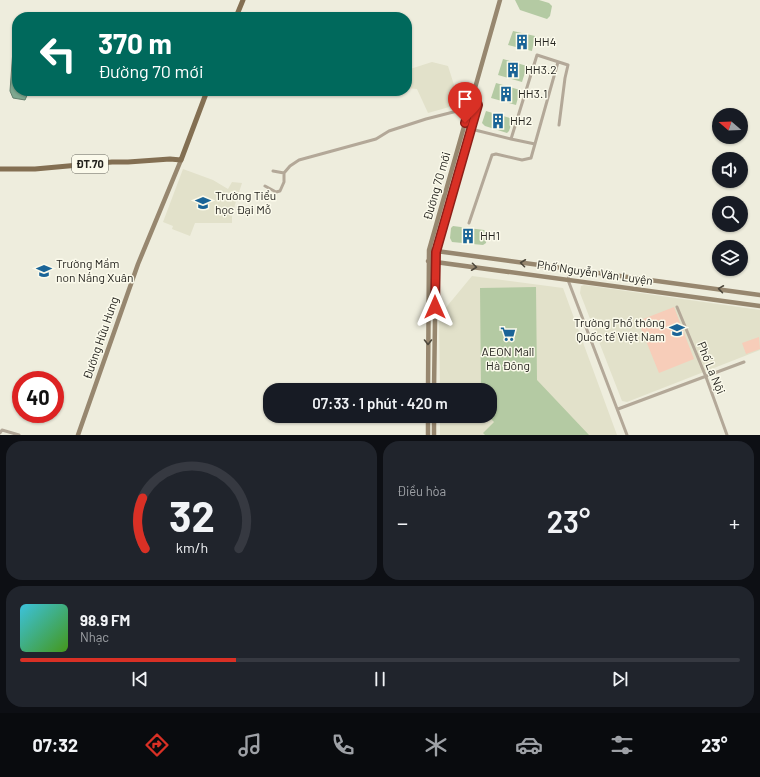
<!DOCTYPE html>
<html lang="vi">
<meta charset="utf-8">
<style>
:root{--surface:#171b24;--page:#20242c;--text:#f1f3f6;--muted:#9ea1a6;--line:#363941;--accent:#d93025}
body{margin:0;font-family:Barlow,sans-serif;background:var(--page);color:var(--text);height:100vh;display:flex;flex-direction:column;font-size:15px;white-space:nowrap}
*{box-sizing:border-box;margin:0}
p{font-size:13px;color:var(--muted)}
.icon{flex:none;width:22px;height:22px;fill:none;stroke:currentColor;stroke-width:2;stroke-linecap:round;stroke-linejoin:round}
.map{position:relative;height:435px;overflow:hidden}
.sheet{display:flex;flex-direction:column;gap:6px;padding:6px;background:#0d0f14;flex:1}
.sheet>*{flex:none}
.top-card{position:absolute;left:12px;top:12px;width:400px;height:84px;border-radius:16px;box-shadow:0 1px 3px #0004;background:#00695c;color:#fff;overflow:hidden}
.needle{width:26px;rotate:289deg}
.buttons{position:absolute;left:712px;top:108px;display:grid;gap:8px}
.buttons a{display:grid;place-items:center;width:36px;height:36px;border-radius:50%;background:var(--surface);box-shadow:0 1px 3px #0004;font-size:20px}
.speed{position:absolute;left:12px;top:371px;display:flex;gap:8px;font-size:20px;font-weight:700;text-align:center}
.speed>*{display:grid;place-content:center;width:52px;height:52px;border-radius:50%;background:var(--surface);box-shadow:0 1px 3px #0004;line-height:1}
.speed .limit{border:6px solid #d22;background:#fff;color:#111}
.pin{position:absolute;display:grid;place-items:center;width:34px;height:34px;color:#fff;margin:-41px -17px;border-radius:50% 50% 50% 0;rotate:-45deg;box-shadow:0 0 4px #0007}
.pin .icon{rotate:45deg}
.me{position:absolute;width:44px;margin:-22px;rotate:0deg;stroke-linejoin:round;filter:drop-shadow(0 0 3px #0008)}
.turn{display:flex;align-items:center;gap:14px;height:84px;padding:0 20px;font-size:18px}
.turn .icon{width:52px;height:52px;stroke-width:2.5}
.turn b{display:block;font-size:28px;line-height:34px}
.big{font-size:30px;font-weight:600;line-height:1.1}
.sheet .tile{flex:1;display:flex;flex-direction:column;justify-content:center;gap:6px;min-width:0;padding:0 14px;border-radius:16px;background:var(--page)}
.sheet .dial{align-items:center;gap:0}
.dial svg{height:104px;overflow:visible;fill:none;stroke:var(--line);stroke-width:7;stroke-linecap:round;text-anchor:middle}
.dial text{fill:var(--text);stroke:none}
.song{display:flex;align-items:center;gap:12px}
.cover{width:48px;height:48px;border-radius:6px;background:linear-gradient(135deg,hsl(190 70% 55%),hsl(100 70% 35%))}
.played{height:4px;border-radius:2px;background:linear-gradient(90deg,var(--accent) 30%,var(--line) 30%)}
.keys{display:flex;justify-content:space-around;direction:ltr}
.heat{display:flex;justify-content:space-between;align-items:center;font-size:22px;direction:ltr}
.sheet .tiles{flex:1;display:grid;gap:6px;grid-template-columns:1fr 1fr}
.tile:last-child{grid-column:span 2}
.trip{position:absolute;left:263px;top:383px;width:234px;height:40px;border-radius:16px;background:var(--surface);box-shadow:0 1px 3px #0004;font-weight:600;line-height:40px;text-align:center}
.dock{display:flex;height:64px;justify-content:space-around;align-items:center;background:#090b0e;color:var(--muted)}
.dock .icon{width:28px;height:28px}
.dock .active{color:var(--accent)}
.dock b{font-size:18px;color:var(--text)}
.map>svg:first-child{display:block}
.built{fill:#e2e1ca}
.green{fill:#f7cdb9}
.water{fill:#7ea890;stroke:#63806e}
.building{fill:#b4caa3}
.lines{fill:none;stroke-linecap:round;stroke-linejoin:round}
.street{stroke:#b3a898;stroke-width:3}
.secondary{stroke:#97876f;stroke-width:4.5}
.primary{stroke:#836f52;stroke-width:5}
.oneway{stroke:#4d473b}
.route-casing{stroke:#8d1f18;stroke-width:10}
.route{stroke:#d93025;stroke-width:7}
.labels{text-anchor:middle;stroke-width:3;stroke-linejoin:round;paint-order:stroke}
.shield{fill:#fbfaeb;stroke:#65645c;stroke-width:1}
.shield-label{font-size:11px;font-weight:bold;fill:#25241f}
.poi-label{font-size:12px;fill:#25241f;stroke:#fbfaeb;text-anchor:start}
.street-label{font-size:12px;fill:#25241f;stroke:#fbfaeb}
</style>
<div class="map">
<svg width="760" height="435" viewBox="0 0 760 435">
<rect width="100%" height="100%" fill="#eeeddd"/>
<path class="built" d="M 432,62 L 448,66 L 460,104 L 428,113 L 417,89 L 407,88 L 407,70 Z
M 183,169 L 213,180 L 228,189 L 232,182 L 242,183 L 232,214 L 232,223 L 195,223 L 190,236 L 172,229 L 173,226 L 163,222 Z
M 472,276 L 563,288 L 617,435 L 440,435 L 440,416 L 490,416 L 490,390 L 440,390 L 439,316 Z
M 584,285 L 760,310 L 760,350 L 627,402 L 622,401 L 580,293 L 581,286 Z"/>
<path class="green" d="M 674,307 L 694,359 L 659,373 L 638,321 Z
M 759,337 L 760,349 L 746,354 L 742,343 Z"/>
<path class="water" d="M 14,36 L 17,36 L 17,91 L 29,91 L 25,100 L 13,98 L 10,91 Z"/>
<path class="building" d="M 515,0 L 539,0 L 549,3 L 552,6 L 550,16 L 547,19 L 520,10 Z
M 513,31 L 535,36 L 532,51 L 508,45 Z
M 503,59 L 527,66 L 522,82 L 498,75 Z
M 496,83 L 520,90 L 516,105 L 491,98 Z
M 486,111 L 513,119 L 509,131 L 507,133 L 485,126 L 482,123 Z
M 453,226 L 484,230 L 487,233 L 486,243 L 483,245 L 452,242 L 450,238 L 451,228 Z
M 536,287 L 537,380 L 589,435 L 485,435 L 483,433 L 494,422 L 490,418 L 490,390 L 481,390 L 480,288 Z"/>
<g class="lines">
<path class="street" d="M 471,129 L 511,139
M 535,144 L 511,139 L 537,55 L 568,65 L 565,78 L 559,125
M 273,171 L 284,173 L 290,166 L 299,160 L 376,139 L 389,131 L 426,119 L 469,108
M 265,186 L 276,192 L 280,191 L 284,182 L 284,173
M 469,223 L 492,155 L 496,154 L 522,160 L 531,158 L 558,62
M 570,269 L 568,280 L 627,435
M 677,307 L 706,377 L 727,435
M 618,409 L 744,362
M 0,433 L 2,430 L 19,435"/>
<path class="secondary" d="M 429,250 L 760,295
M 428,261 L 760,306
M 428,390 L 429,250 L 500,0
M 434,390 L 436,252 L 478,105 L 474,93
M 434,416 L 434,435
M 78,435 L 138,264 L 181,160
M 428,435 L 428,416"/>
<path class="primary" d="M 236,17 L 243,0
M 0,169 L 35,169 L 112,162 L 128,162 L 170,159 L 181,160 L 207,91"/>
</g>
<defs><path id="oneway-chevron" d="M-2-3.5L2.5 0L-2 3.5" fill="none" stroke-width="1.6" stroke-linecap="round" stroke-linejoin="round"/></defs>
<g class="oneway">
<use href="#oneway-chevron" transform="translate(523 263) rotate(-173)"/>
<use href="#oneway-chevron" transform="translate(474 267) rotate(7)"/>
<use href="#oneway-chevron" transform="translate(721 289) rotate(-172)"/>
<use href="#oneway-chevron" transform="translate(428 342) rotate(90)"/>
</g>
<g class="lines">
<g class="route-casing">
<path id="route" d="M 435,307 L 436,252 L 478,105 L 474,93 L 465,123"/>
</g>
<use href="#route" class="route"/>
</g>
<defs>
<g id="building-bare" transform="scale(1.2)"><path d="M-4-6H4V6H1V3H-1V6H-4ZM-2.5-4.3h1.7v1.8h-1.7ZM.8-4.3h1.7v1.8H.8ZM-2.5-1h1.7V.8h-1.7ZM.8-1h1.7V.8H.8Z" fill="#1a6497" stroke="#fbfaeb" stroke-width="2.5" paint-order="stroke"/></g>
<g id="school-bare" transform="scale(1.2)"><path d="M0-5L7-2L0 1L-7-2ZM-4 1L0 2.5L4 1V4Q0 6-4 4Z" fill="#1a6497" stroke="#fbfaeb" stroke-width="2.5" paint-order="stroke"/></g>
<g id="supermarket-bare" transform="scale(1.2)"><path d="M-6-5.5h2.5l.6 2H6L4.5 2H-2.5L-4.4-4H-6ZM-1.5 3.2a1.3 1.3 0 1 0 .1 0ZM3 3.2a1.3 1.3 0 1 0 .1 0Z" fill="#1a6497" stroke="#fbfaeb" stroke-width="2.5" paint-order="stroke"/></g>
</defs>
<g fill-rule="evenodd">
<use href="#building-bare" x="522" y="42"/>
<use href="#building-bare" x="513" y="70"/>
<use href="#building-bare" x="506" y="94"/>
<use href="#building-bare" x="498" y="121"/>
<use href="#school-bare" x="203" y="203"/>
<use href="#building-bare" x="468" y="236"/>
<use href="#school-bare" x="44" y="271"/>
<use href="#school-bare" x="677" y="330"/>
<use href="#supermarket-bare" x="508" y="334"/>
</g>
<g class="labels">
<rect class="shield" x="72" y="155" width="36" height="18" rx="3"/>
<g class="shield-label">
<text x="90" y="168">ĐT.70</text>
</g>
<g class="poi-label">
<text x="534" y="46">HH4</text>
<text x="525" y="74">HH3.2</text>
<text x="518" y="98">HH3.1</text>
<text x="510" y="125">HH2</text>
<text x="215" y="200">Trường Tiểu<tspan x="215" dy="14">học Đại Mỗ</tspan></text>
<text x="480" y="240">HH1</text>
<text x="56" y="268">Trường Mầm<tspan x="56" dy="14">non Nắng Xuân</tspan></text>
<text x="665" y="327" text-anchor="end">Trường Phổ thông<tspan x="665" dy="14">Quốc tế Việt Nam</tspan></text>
<text x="508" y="356" text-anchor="middle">AEON Mall<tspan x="508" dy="14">Hà Đông</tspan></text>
</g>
<g class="street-label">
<text transform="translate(437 186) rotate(-74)" y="4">Đường 70 mới</text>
<text transform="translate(595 273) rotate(8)" y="4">Phố Nguyễn Văn Luyện</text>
<text transform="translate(101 338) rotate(-71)" y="4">Đường Hữu Hưng</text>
<text transform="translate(711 368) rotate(68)" y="4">Phố La Nội</text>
</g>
</g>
</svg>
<div class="buttons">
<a><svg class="needle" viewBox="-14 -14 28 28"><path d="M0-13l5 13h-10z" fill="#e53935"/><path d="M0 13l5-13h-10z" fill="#9ea1a6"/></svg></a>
<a><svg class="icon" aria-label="sound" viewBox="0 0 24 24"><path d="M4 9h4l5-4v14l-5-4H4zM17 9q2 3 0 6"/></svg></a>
<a><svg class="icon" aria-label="search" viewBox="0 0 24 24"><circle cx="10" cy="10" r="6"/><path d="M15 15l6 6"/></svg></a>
<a><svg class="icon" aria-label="layers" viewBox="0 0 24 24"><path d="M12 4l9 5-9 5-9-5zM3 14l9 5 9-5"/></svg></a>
</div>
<div class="speed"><div class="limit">40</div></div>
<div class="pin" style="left:465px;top:123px;background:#d93025"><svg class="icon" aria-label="arrive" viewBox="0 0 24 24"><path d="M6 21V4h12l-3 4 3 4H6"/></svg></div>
<svg class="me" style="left:435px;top:307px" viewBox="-20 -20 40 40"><path d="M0-17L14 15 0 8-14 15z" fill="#d93025" stroke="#fff" stroke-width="4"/></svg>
<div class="trip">07:33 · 1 phút · 420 m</div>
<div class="top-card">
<div class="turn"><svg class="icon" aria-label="left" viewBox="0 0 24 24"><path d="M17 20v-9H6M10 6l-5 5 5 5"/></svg><div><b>370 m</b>Đường 70 mới</div></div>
</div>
</div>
<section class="sheet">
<div class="tiles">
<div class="tile dial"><svg viewBox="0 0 100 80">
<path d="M14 69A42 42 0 1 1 86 69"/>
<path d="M14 69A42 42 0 0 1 12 30" stroke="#d93025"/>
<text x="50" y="56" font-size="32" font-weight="700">32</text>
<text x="50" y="72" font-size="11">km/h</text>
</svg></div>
<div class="tile"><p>Điều hòa</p>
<div class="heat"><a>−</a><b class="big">23°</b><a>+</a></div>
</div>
<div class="tile">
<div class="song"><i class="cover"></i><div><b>98.9 FM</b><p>Nhạc</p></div></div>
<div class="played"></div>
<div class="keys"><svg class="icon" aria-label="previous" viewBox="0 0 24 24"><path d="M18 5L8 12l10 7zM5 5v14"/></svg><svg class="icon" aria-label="pause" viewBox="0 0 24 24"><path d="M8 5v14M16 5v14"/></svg><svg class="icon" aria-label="next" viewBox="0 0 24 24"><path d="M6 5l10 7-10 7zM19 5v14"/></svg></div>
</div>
</div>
</section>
<nav class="dock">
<b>07:32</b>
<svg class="icon active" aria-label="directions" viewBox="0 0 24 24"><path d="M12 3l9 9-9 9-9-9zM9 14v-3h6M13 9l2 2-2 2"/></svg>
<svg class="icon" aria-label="music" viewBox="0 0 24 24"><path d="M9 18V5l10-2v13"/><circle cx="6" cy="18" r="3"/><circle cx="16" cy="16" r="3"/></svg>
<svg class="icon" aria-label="phone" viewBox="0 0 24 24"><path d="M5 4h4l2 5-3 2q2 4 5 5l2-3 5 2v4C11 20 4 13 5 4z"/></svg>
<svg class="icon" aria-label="climate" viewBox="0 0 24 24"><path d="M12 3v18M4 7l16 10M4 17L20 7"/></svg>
<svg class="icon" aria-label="car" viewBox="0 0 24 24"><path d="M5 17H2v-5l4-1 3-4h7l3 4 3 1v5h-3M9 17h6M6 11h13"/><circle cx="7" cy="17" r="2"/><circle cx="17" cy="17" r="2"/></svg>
<svg class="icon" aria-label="filters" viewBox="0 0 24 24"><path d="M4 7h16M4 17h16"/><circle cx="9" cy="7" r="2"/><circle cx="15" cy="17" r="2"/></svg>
<b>23°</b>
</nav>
